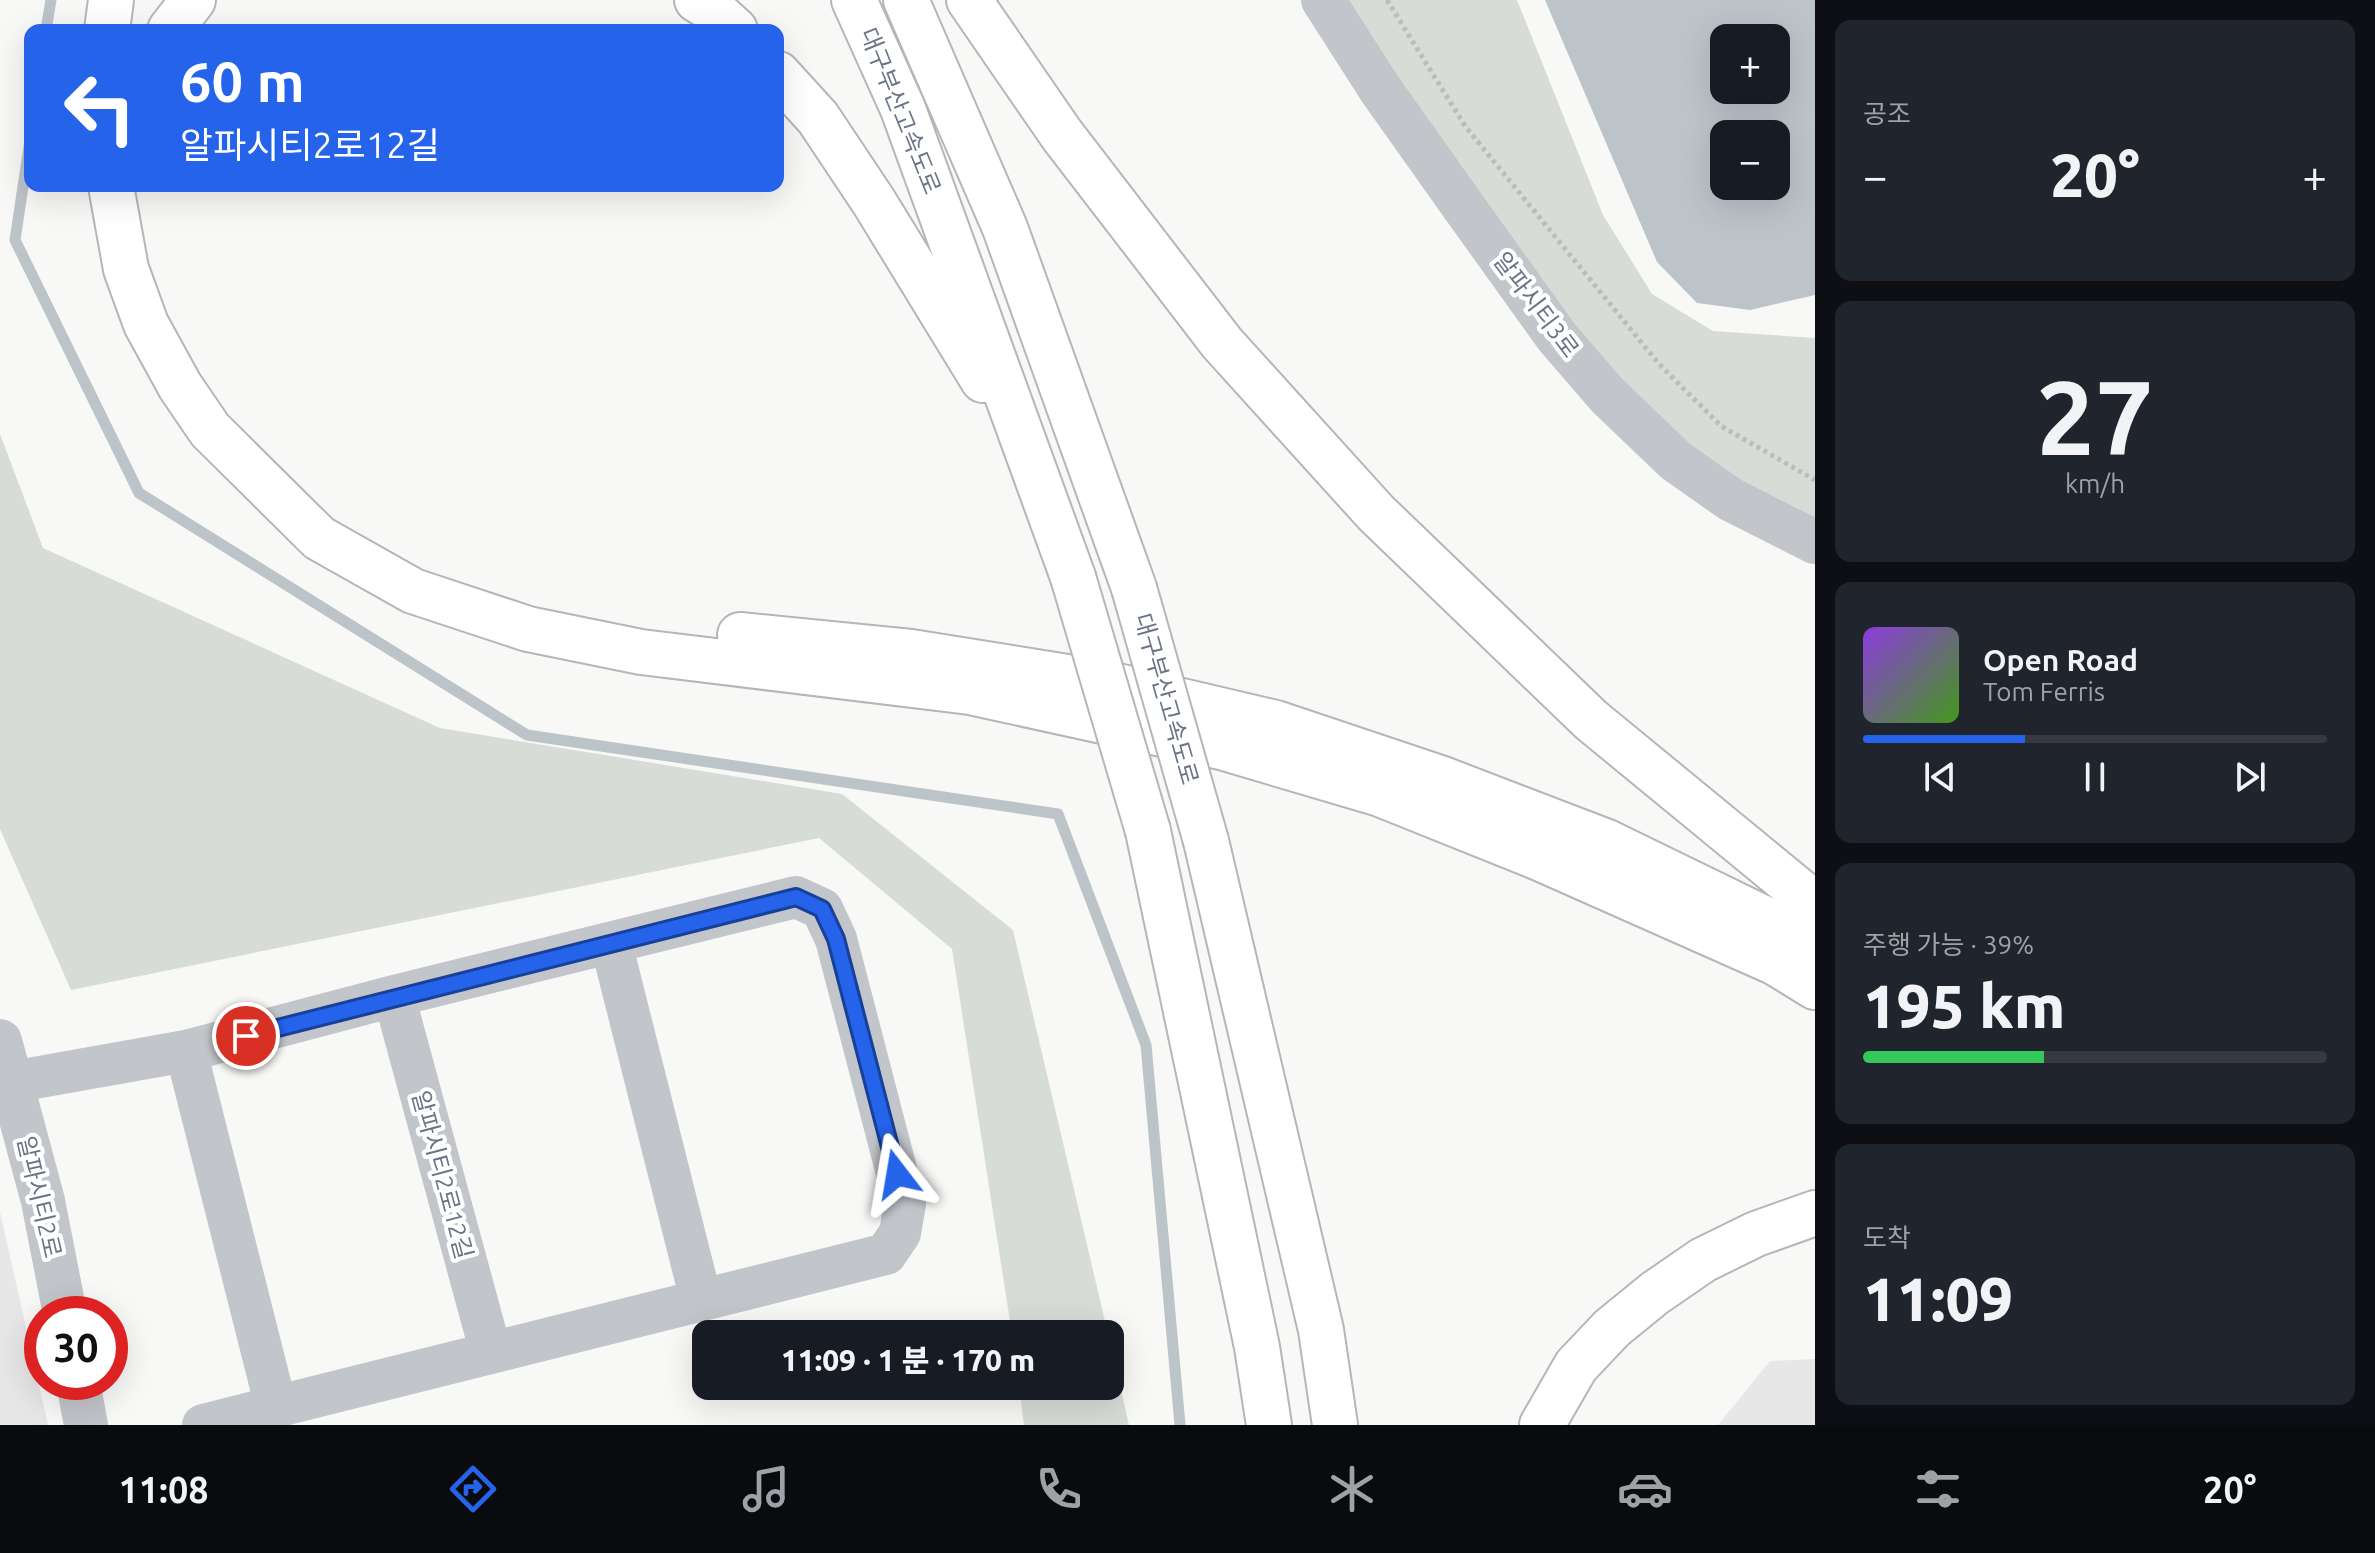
<!DOCTYPE html>
<html lang="ko">
<meta charset="utf-8">
<style>
:root{--surface:#171b24;--page:#20242c;--text:#f1f3f6;--muted:#9ea1a6;--line:#363941;--accent:#2563eb}
body{margin:0;font-family:Ubuntu,"Noto Sans KR",sans-serif;background:var(--page);color:var(--text);height:100vh;display:flex;flex-direction:column;font-size:30px;white-space:nowrap}
*{box-sizing:border-box;margin:0}
p{font-size:26px;color:var(--muted)}
.icon{flex:none;width:44px;height:44px;fill:none;stroke:currentColor;stroke-width:2;stroke-linecap:round;stroke-linejoin:round}
.map{position:relative;flex:1;overflow:hidden}
.sheet{display:flex;flex-direction:column;gap:20px;padding:20px;background:#0d0f14;width:560px}
.sheet>*{flex:none}
.banner{position:absolute;left:24px;top:24px;width:760px;height:168px;border-radius:16px;box-shadow:0 8px 32px #0002;background:#2563eb;color:#fff;overflow:hidden}
.fabs{position:absolute;left:1710px;top:24px;display:grid;gap:16px}
.fabs a{display:grid;place-items:center;width:80px;height:80px;border-radius:16px;background:var(--surface);box-shadow:0 8px 32px #0002;font-size:40px}
.speed{position:absolute;left:24px;top:1296px;display:flex;gap:16px;font-size:40px;font-weight:700;text-align:center}
.speed>*{display:grid;place-content:center;width:104px;height:104px;border-radius:50%;background:var(--surface);box-shadow:0 8px 32px #0002;line-height:1}
.speed .limit{border:12px solid #d22;background:#fff;color:#111}
.pin{position:absolute;display:grid;place-items:center;width:68px;height:68px;color:#fff;margin:-34px;border:4px solid #fff;border-radius:50%;box-shadow:0 2px 8px #0007}
.me{position:absolute;width:88px;margin:-44px;rotate:346deg;stroke-linejoin:round;filter:drop-shadow(0 0 6px #0008)}
.turn{display:flex;align-items:center;gap:28px;height:168px;padding:0 24px;font-size:36px}
.turn .icon{width:104px;height:104px;stroke-width:2.5}
.turn b{display:block;font-size:56px;line-height:68px}
.big{font-size:60px;font-weight:800;line-height:1.1}
.sheet .widget{flex:1;display:flex;flex-direction:column;justify-content:center;gap:12px;min-width:0;padding:0 28px;border-radius:16px;background:var(--page)}
.sheet .dial{align-items:center;gap:0}
.dial b{font-size:104px;line-height:1}
.song{display:flex;align-items:center;gap:24px}
.cover{width:96px;height:96px;border-radius:12px;background:linear-gradient(135deg,hsl(270 70% 55%),hsl(100 70% 35%))}
.played{height:8px;border-radius:4px;background:linear-gradient(90deg,var(--accent) 35%,var(--line) 35%)}
.keys{display:flex;justify-content:space-around;direction:ltr}
.heat{display:flex;justify-content:space-between;align-items:center;font-size:44px;direction:ltr}
.charge{height:12px;border-radius:6px;background:linear-gradient(90deg,#34c759 39%,var(--line) 0)}
.trip{position:absolute;left:692px;top:1320px;width:432px;height:80px;border-radius:16px;background:var(--surface);box-shadow:0 8px 32px #0002;font-weight:800;line-height:80px;text-align:center}
.tabs{display:flex;height:128px;justify-content:space-around;align-items:center;background:#090b0e;color:var(--muted)}
.tabs .icon{width:56px;height:56px}
.tabs .current{color:var(--accent)}
.tabs b{font-size:36px;color:var(--text)}
main{display:flex;flex:1;min-height:0}
.map>svg:first-child{display:block}
.built{fill:#e6e7e6}
.green{fill:#d7ddd6}
.water{fill:#bcc3c9;fill-rule:evenodd}
.lines{fill:none;stroke-linecap:round;stroke-linejoin:round}
.stream{stroke:#bcc3c9;stroke-width:11}
.motorway-casing{stroke:#b3b6ba;stroke-width:48}
.path{stroke:#babcbf;stroke-width:5;stroke-dasharray:4 4;stroke-linecap:butt}
.minor{stroke:#c2c5c9;stroke-width:42}
.tertiary{stroke:#c2c5c9;stroke-width:44}
.motorway{stroke:#fff;stroke-width:44}
.motorway-bridge-casing{stroke:#b3b6ba;stroke-width:48;stroke-linecap:butt}
.motorway-bridge{stroke:#fff;stroke-width:44}
.route-casing{stroke:#184099;stroke-width:20}
.route{stroke:#2563eb;stroke-width:14}
.labels{text-anchor:middle;stroke-width:8;stroke-linejoin:round;paint-order:stroke}
.street-label{font-size:24px;fill:#6a7484;stroke:#fff}
</style>
<main>
<div class="map">
<svg width="1815" height="1425" viewBox="0 0 1815 1425">
<rect width="100%" height="100%" fill="#f8f8f6"/>
<path class="built" d="M 0,1212 L 48,1425 L 0,1425 Z
M 1815,1359 L 1815,1425 L 1718,1425 L 1770,1361 Z"/>
<path class="green" d="M 1323,0 L 1517,0 L 1603,215 L 1652,294 L 1713,331 L 1815,338 L 1815,542 L 1676,461 Z
M 0,434 L 43,548 L 440,728 L 842,794 L 1013,930 L 1108,1334 L 1012,1334 L 952,949 L 819,838 L 71,990 L 0,829 Z
M 1110,1343 L 1129,1425 L 1024,1425 L 1019,1386 L 1110,1386 Z"/>
<path class="water" d="M 1545,0 L 1815,0 L 1815,295 L 1750,310 L 1697,303 L 1657,262 ZM 1724,38 L 1776,38 L 1776,90 L 1724,90 ZM 1724,134 L 1776,134 L 1776,186 L 1724,186 Z"/>
<g class="lines">
<path class="stream" d="M 46,30 L 51,0
M 30,140 L 15,240 L 139,493 L 527,735 L 1058,814 L 1146,1045 L 1180,1425"/>
<g class="motorway-casing">
<path id="motorway" d="M 697,0 L 712,9 L 735,30
M 854,0 L 903,109 L 1073,577
M 906,0 L 1005,228 L 1134,588
M 969,0 L 1062,135 L 1222,343 L 1376,513 L 1591,720 L 1815,904
M 107,30 L 111,0
M 170,30 L 193,0
M 778,74 L 818,118 L 874,202 L 983,380
M 111,186 L 126,269 L 146,324 L 180,386 L 210,430 L 319,538 L 413,591 L 528,629 L 641,652 L 970,692 L 1221,747 L 1380,794 L 1537,857 L 1776,963 L 1815,987
M 740,635 L 911,652 L 1105,683 L 1276,723 L 1440,778 L 1607,842 L 1788,930 L 1815,948
M 1148,831 L 1257,1347 L 1269,1425
M 1206,841 L 1321,1330 L 1335,1425
M 1542,1425 L 1576,1366 L 1612,1328 L 1655,1293 L 1703,1260 L 1756,1234 L 1815,1213"/>
</g>
<path class="path" d="M 1387,0 L 1465,126 L 1659,364 L 1721,426 L 1815,480"/>
<path class="minor" d="M 611,943 L 701,1300
M 394,996 L 491,1353
M 186,1051 L 276,1407
M 0,1084 L 186,1051 L 394,996 L 796,897 L 822,909 L 836,939 L 905,1204 L 900,1233 L 886,1254 L 203,1425"/>
<path class="tertiary" d="M 1323,0 L 1380,89 L 1463,206 L 1557,337 L 1607,395 L 1676,461 L 1730,499 L 1815,542
M 0,1041 L 43,1201 L 65,1314
M 78,1382 L 86,1425"/>
<use href="#motorway" class="motorway"/>
<g class="motorway-bridge-casing">
<path id="motorway-bridge" d="M 1073,577 L 1148,831
M 1134,588 L 1206,841"/>
</g>
<use href="#motorway-bridge" class="motorway-bridge"/>
</g>
<g class="lines">
<g class="route-casing">
<path id="route" d="M 246,1036 L 796,897 L 822,909 L 836,939 L 897,1174"/>
</g>
<use href="#route" class="route"/>
</g>
<g class="labels">
<g class="street-label">
<text transform="translate(900 111) rotate(68)" y="8">대구부산고속도로</text>
<text transform="translate(1536 305) rotate(53)" y="8">알파시티3로</text>
<text transform="translate(1166 699) rotate(74)" y="8">대구부산고속도로</text>
<text transform="translate(442 1175) rotate(75)" y="8">알파시티2로12길</text>
<text transform="translate(39 1197) rotate(77)" y="8">알파시티2로</text>
</g>
</g>
</svg>
<div class="fabs">
<a>+</a>
<a>−</a>
</div>
<div class="speed"><div class="limit">30</div></div>
<div class="pin" style="left:246px;top:1036px;background:#d93025"><svg class="icon" aria-label="arrive" viewBox="0 0 24 24"><path d="M6 21V4h12l-3 4 3 4H6"/></svg></div>
<svg class="me" style="left:897px;top:1174px" viewBox="-20 -20 40 40"><path d="M0-17L14 15 0 8-14 15z" fill="#2563eb" stroke="#fff" stroke-width="4"/></svg>
<div class="trip">11:09 · 1 분 · 170 m</div>
<div class="banner">
<div class="turn"><svg class="icon" aria-label="left" viewBox="0 0 24 24"><path d="M17 20v-9H6M10 6l-5 5 5 5"/></svg><div><b>60 m</b>알파시티2로12길</div></div>
</div>
</div>
<section class="sheet">
<div class="widget"><p>공조</p>
<div class="heat"><a>−</a><b class="big">20°</b><a>+</a></div>
</div>
<div class="widget dial"><b>27</b><p>km/h</p></div>
<div class="widget">
<div class="song"><i class="cover"></i><div><b>Open Road</b><p>Tom Ferris</p></div></div>
<div class="played"></div>
<div class="keys"><svg class="icon" aria-label="previous" viewBox="0 0 24 24"><path d="M18 5L8 12l10 7zM5 5v14"/></svg><svg class="icon" aria-label="pause" viewBox="0 0 24 24"><path d="M8 5v14M16 5v14"/></svg><svg class="icon" aria-label="next" viewBox="0 0 24 24"><path d="M6 5l10 7-10 7zM19 5v14"/></svg></div>
</div>
<div class="widget"><p>주행 가능 · 39%</p><b class="big">195 km</b><div class="charge"></div></div>
<div class="widget"><p>도착</p><b class="big">11:09</b></div>
</section>
</main>
<nav class="tabs">
<b>11:08</b>
<svg class="icon current" aria-label="directions" viewBox="0 0 24 24"><path d="M12 3l9 9-9 9-9-9zM9 14v-3h6M13 9l2 2-2 2"/></svg>
<svg class="icon" aria-label="music" viewBox="0 0 24 24"><path d="M9 18V5l10-2v13"/><circle cx="6" cy="18" r="3"/><circle cx="16" cy="16" r="3"/></svg>
<svg class="icon" aria-label="phone" viewBox="0 0 24 24"><path d="M5 4h4l2 5-3 2q2 4 5 5l2-3 5 2v4C11 20 4 13 5 4z"/></svg>
<svg class="icon" aria-label="climate" viewBox="0 0 24 24"><path d="M12 3v18M4 7l16 10M4 17L20 7"/></svg>
<svg class="icon" aria-label="car" viewBox="0 0 24 24"><path d="M5 17H2v-5l4-1 3-4h7l3 4 3 1v5h-3M9 17h6M6 11h13"/><circle cx="7" cy="17" r="2"/><circle cx="17" cy="17" r="2"/></svg>
<svg class="icon" aria-label="filters" viewBox="0 0 24 24"><path d="M4 7h16M4 17h16"/><circle cx="9" cy="7" r="2"/><circle cx="15" cy="17" r="2"/></svg>
<b>20°</b>
</nav>
